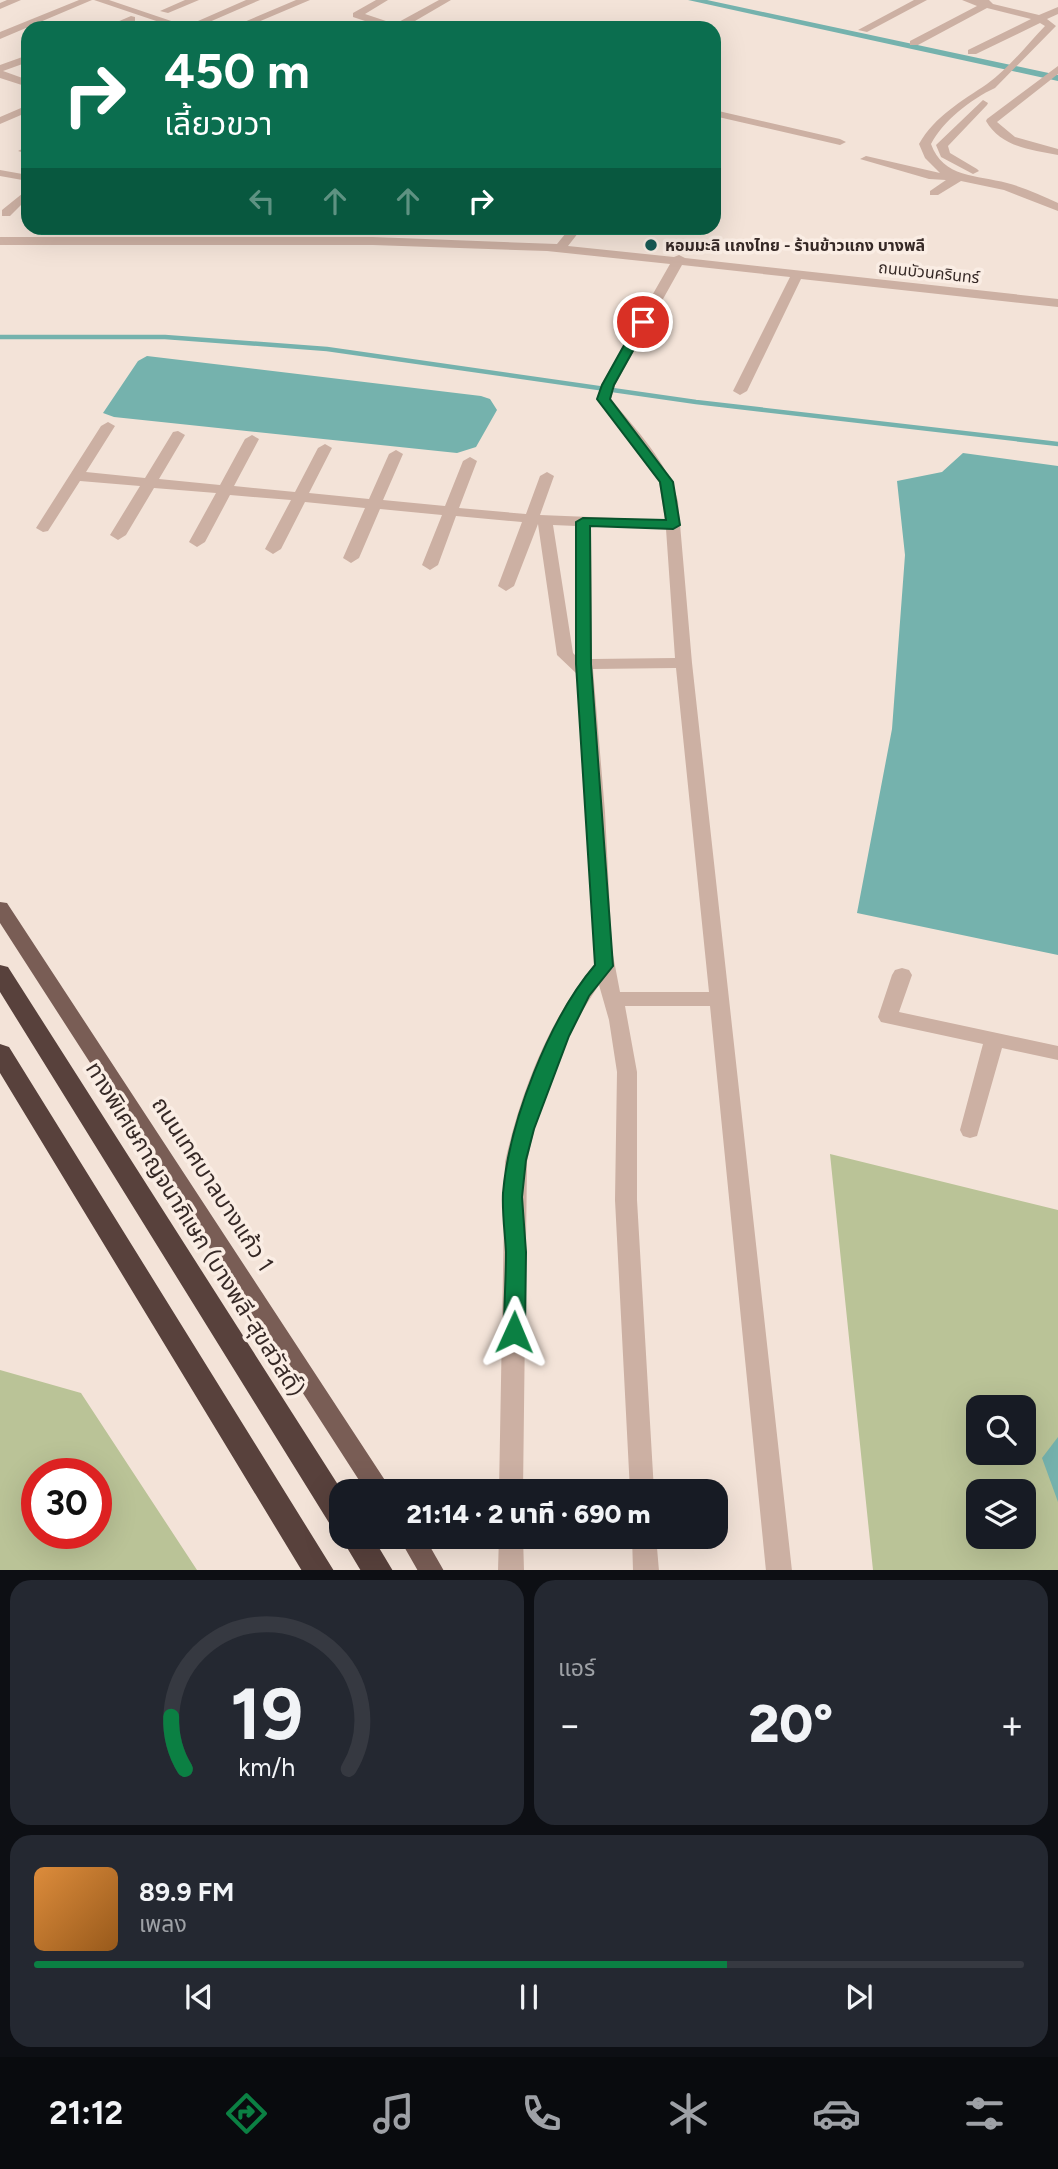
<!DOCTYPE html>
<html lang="th">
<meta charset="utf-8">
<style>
:root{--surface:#171b24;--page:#242831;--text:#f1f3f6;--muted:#9ea1a6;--line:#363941;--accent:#0b8043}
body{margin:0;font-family:Figtree,"Noto Sans Thai",sans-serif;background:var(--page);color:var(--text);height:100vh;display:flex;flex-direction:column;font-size:26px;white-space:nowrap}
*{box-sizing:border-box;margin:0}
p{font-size:23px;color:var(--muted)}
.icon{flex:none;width:38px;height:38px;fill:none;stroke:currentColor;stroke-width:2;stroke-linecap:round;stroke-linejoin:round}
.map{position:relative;height:1570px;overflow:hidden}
.panel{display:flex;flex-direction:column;gap:10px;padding:10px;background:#0d0f14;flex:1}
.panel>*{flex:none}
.top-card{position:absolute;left:21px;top:21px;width:700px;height:214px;border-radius:21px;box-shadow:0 7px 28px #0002;background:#0b6e4f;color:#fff;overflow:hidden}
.fabs{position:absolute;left:966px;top:1395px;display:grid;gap:14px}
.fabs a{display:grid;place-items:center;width:70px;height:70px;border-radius:14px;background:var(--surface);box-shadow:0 7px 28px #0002;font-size:35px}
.speed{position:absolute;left:21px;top:1458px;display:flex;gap:14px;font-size:35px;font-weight:700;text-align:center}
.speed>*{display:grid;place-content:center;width:91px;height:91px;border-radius:50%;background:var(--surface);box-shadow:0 7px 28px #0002;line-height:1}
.speed .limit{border:10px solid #d22;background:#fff;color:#111}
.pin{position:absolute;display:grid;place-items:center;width:60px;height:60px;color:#fff;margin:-30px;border:4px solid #fff;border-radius:50%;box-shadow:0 2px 7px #0007}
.me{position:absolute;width:77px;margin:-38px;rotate:1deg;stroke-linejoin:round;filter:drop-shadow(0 0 5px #0008)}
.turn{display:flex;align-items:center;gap:24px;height:147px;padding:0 28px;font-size:32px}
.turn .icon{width:91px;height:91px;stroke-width:2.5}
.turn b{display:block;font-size:49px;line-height:60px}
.lanes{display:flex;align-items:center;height:66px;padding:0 28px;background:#0003;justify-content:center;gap:35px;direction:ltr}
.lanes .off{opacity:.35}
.big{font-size:52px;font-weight:800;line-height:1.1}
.panel .widget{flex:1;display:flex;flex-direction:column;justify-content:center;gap:10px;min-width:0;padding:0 24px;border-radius:21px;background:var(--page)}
.panel .dial{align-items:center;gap:0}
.dial svg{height:182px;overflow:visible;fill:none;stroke:var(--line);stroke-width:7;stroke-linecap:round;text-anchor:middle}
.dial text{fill:var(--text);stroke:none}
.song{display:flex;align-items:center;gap:21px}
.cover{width:84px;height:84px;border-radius:10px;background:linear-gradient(135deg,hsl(30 70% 55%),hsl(30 70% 35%))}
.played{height:7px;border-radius:4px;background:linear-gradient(90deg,var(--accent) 70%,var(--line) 70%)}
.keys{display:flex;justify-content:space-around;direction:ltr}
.heat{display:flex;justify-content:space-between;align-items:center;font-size:38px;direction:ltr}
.panel .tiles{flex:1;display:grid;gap:10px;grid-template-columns:1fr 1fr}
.widget:last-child{grid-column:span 2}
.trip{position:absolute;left:329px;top:1479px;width:399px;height:70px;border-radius:21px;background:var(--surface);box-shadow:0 7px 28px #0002;font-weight:800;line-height:70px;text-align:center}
.dock{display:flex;height:112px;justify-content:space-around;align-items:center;background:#090b0e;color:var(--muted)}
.dock .icon{width:49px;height:49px}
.dock .current{color:var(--accent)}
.dock b{font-size:32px;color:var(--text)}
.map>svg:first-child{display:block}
.green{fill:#bac397;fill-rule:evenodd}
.water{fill:#75b2ad}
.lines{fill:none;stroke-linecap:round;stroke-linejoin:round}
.stream{stroke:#75b2ad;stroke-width:4.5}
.canal{fill:#75b2ad;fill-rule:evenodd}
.minor{fill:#ccb0a3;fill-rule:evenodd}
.major{fill:#795d55;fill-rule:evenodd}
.highway{fill:#58413c;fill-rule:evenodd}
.route{fill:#0b8043;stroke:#07532c;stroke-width:2}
.poi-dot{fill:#185b56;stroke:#faede4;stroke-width:2.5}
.labels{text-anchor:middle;stroke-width:7;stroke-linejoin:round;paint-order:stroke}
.far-poi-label{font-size:16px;font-weight:bold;fill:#362926;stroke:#faede4;text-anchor:start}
.far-street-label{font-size:16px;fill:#362926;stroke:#faede4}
.near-street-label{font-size:23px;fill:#362926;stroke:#faede4}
</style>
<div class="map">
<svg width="1058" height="1571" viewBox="0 0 1058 1571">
<rect width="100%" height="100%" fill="#f3e3d8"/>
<path class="green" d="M 830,1154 L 1058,1210 L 1058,1570 L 873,1570 ZM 978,1407 L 1024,1407 L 1024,1452 L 978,1452 ZM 978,1491 L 1024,1491 L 1024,1536 L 978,1536 Z
M 0,1370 L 81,1393 L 197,1570 L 0,1570 ZM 37,1474 L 96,1474 L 96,1533 L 37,1533 Z"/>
<path class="water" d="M 147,356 L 481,396 L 490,399 L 497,410 L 476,447 L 457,453 L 114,417 L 103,413 L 138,361 Z
M 963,453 L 1058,466 L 1058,955 L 857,913 L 892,729 L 905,555 L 897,481 L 942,472 Z
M 1058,1437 L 1058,1502 L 1042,1458 Z"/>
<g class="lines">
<path class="stream" d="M 0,337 L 165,337 L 327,349 L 696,402 L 1058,444"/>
<path class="canal" d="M 688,0 L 707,0 L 1058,75 L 1058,81 Z"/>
<path class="minor" d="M 7,0 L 21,0 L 0,9 L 0,3 Z
M 79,0 L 92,0 L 0,39 L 0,32 Z
M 94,0 L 109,0 L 192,28 L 177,28 Z
M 185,0 L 199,0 L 168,13 L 160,11 Z
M 246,0 L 260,0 L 207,23 L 198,21 Z
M 296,0 L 310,0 L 244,28 L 230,28 Z
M 376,0 L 388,0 L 365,14 L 395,24 L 439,0 L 451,0 L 403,28 L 386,28 L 353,17 L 353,13 Z
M 914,0 L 927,0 L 867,32 L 858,30 Z
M 962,0 L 989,0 L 993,4 L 1039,15 L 1058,7 L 1058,14 L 1047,19 L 1056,26 L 995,88 C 971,99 943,121 931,144 C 943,178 977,175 1007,183 C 1025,188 1041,195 1058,203 L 1058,211 L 1004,190 L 961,181 L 938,195 L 930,195 L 930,191 L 946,180 L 929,179 L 860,159 L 866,156 L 940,173 L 925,158 L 919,144 C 935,116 962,101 987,84 C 1008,69 1027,45 1045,26 L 1040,23 L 976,54 L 968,54 L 968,50 L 1031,19 L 987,8 L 918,45 L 910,45 L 910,41 L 977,6 Z
M 131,16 L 135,17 L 135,21 L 117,28 L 103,28 Z
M 331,23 L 335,24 L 335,28 L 324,28 Z
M 28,55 L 28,62 L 3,71 L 28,80 L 28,87 L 0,78 L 0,65 Z
M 1058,66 L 1058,74 L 997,122 L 1015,137 L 1058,149 L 1058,155 C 1031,150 1001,147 986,121 L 987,119 Z
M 983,100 L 988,103 L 987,105 L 948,146 L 950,153 L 977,169 L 979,171 L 973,174 L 941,157 L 936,145 Z
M 28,105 L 28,112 L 0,124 L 0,117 Z
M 714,110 L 840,139 L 846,142 L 840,145 L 714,116 Z
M 24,148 L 28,148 L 28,154 L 18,151 Z
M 0,170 L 28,175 L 28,181 L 0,176 Z
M 28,189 L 28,198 L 10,216 L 2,216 L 2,210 Z
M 570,228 L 582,228 L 568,246 L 674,257 L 679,255 L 685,258 L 1058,299 L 1058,307 L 801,279 L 747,391 L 740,395 L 733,391 L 790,277 L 682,265 L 615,385 L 611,399 C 636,430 668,462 678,501 L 692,663 L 792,1571 L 766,1571 L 710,1006 L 625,1006 L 637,1072 L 637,1200 L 654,1491 L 630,1491 L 615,1200 L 617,1072 L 609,1020 L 599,985 C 563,1037 539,1101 527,1162 L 523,1491 L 499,1491 L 505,1162 C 520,1094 549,1018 595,964 L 577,674 L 557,655 L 538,524 L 514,586 L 506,591 L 498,586 L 522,522 L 456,516 L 438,565 L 430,570 L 422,565 L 442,515 L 380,509 L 359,558 L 351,563 L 343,558 L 365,508 L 305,502 L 281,549 L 273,554 L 265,549 L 291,500 L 230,495 L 205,542 L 197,547 L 189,542 L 216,493 L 154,488 L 126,535 L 118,540 L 110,535 L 140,486 L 80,481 L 48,531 L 43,532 L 36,528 L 101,426 L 108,422 L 115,426 L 86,472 L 145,478 L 173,432 L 178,431 L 185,435 L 159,479 L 220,485 L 245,439 L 252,435 L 259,439 L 234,486 L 295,492 L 318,448 L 325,444 L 332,448 L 309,493 L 369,499 L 389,454 L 396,450 L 403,454 L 383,500 L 445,506 L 463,461 L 470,457 L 477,461 L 459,508 L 526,514 L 540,476 L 547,472 L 554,476 L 540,515 L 665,520 L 659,482 L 597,399 L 601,385 L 670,264 L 547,251 L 373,245 L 0,245 L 0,237 L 373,237 L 557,244 ZM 553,525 L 576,526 L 576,656 L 573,653 ZM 591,526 L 666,529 L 675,658 L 592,659 ZM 676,668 L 709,992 L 620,992 L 612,950 L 605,812 L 593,669 Z
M 902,968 L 909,970 L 912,975 L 899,1012 L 1058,1046 L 1058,1060 L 1002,1048 L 977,1136 L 970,1138 L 963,1136 L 960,1130 L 983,1044 L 881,1022 L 878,1017 L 892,975 L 895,970 Z
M 499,1536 L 523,1536 L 524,1571 L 498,1571 Z
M 632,1536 L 656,1536 L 659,1571 L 633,1571 Z"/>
<path class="major" d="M 0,902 L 7,903 L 392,1491 L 366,1491 L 0,923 Z
M 398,1536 L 424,1536 L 444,1571 L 418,1571 Z"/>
<path class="highway" d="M 0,965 L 8,967 L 342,1491 L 341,1529 L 331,1526 L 0,992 Z
M 0,1044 L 9,1047 L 334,1571 L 302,1571 L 0,1073 Z
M 341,1533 L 341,1536 L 372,1536 L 393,1571 L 361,1571 L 340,1536 Z"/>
</g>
<path class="route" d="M 643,319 L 649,322 L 614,385 L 610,399 L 673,482 L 680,525 L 673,529 L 590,526 L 591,664 L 613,966 L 589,996 L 569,1036 L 534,1129 L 526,1160 L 522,1197 L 526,1252 L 525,1332 L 522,1338 L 514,1341 L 507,1338 L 504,1332 C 504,1305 506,1278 506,1252 C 505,1233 502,1213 503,1193 C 509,1122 549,1019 595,965 L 576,664 L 576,522 L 583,518 L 666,520 L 660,482 L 597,399 L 602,385 L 637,322 Z"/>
<circle class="poi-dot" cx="651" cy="245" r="7"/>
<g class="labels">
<g class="far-poi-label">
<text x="665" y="251">หอมมะลิ เเกงไทย - ร้านข้าวแกง บางพลี</text>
</g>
<g class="far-street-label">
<text transform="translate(929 272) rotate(6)" y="6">ถนนบัวนครินทร์</text>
</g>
<g class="near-street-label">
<text transform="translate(213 1184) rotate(57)" y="8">ถนนเทศบาลบางแก้ว 1</text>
<text transform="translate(195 1229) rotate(58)" y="8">ทางพิเศษกาญจนาภิเษก (บางพลี-สุขสวัสดิ์)</text>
</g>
</g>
</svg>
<div class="fabs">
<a><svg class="icon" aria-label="search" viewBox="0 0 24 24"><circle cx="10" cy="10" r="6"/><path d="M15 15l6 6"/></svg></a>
<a><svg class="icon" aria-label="layers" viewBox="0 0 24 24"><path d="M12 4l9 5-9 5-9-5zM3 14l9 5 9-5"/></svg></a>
</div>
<div class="speed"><div class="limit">30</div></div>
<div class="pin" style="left:643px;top:322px;background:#d93025"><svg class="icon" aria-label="arrive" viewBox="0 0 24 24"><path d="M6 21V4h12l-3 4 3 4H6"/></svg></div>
<svg class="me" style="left:514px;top:1332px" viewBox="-20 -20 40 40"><path d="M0-17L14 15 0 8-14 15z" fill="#0b8043" stroke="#fff" stroke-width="4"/></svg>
<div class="trip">21:14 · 2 นาที · 690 m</div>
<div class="top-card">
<div class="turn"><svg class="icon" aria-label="right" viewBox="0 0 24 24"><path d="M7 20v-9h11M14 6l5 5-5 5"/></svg><div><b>450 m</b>เลี้ยวขวา</div></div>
<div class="lanes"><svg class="icon off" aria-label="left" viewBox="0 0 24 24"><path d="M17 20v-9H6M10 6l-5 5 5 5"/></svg><svg class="icon off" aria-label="ahead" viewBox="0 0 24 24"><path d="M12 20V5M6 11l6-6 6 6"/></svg><svg class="icon off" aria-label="ahead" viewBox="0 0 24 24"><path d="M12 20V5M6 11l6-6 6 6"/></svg><svg class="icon" aria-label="right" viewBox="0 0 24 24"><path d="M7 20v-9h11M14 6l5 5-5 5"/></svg></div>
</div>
</div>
<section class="panel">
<div class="tiles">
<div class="widget dial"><svg viewBox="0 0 100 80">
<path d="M14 69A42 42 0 1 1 86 69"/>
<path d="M14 69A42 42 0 0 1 8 46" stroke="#0b8043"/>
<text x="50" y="56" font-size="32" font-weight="700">19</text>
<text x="50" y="72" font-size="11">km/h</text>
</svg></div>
<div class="widget"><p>แอร์</p>
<div class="heat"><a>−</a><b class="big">20°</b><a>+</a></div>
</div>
<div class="widget">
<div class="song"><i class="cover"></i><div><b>89.9 FM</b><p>เพลง</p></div></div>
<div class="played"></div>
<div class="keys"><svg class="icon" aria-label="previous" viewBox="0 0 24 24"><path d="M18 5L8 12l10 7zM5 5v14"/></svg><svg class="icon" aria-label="pause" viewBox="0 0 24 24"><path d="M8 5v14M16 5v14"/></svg><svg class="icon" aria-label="next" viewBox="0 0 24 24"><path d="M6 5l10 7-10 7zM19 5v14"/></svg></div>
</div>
</div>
</section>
<nav class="dock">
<b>21:12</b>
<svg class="icon current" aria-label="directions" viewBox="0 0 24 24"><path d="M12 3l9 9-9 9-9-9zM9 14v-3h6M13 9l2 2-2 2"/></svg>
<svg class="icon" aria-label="music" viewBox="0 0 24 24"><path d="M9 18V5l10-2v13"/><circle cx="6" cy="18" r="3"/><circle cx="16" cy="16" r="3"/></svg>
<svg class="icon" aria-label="phone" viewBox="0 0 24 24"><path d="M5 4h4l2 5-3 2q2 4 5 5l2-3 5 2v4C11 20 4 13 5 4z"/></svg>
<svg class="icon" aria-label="climate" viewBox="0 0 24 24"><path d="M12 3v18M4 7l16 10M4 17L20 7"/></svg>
<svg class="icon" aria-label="car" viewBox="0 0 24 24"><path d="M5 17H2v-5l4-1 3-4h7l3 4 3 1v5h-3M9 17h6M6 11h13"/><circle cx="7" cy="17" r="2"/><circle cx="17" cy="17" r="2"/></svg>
<svg class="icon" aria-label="filters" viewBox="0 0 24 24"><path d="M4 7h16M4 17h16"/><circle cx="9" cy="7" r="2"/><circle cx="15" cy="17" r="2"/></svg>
</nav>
